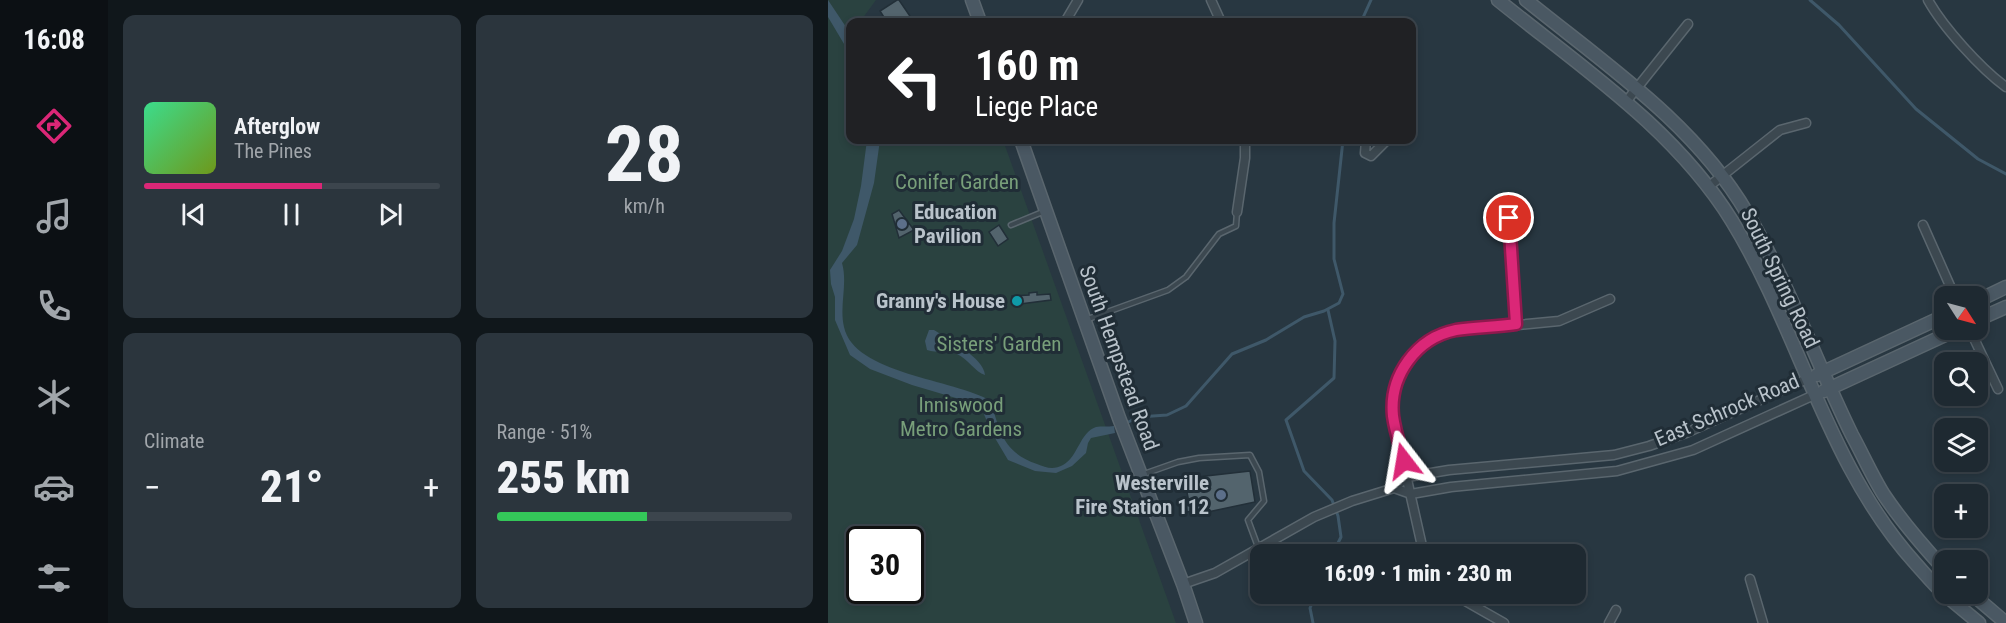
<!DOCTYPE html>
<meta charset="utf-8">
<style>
:root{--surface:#1e2931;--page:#2b353d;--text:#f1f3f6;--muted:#a1a6ab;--line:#3c454d;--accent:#db2777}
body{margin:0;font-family:"Roboto Condensed",sans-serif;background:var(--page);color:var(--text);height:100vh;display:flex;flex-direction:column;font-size:22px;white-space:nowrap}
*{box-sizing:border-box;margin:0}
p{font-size:20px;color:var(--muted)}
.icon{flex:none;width:33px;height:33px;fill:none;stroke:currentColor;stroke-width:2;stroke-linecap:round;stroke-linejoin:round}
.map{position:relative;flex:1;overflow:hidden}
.drawer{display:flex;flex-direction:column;gap:15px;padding:15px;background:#10171b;width:720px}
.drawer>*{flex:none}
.banner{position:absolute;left:18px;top:18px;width:570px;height:126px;border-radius:12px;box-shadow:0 3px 9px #0003,0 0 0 2px var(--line);background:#202124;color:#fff;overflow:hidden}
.needle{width:39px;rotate:126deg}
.controls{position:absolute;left:1106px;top:286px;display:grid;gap:12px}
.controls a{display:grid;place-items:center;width:54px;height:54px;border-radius:12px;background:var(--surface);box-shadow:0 3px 9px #0003,0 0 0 2px var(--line);font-size:30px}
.speed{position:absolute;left:18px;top:526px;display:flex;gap:12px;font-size:30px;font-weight:700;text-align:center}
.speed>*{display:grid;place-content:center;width:78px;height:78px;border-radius:50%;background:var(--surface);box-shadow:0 3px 9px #0003,0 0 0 2px var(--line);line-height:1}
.speed .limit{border:3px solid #111;border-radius:9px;background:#fff;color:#111}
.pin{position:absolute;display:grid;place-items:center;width:51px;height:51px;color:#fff;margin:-26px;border:3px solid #fff;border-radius:50%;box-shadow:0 2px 6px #0007}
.me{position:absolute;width:66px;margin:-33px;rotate:346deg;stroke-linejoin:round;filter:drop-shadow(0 0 4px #0008)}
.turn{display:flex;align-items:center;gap:21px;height:126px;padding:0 30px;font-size:27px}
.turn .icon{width:78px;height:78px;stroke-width:2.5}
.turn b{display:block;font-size:42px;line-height:51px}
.big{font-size:45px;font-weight:800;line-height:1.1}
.drawer .tile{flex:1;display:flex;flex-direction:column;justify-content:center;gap:9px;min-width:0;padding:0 21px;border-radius:12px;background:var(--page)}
.drawer .dial{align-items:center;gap:0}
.dial b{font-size:78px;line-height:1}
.song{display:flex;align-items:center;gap:18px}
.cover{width:72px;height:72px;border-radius:9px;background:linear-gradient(135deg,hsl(150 70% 55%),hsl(80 70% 35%))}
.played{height:6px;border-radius:3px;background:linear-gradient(90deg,var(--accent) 60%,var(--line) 60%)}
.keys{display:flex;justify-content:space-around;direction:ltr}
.heat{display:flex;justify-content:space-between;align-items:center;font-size:33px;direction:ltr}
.charge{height:9px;border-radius:4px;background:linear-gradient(90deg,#34c759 51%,var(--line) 0)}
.drawer .tiles{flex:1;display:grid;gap:15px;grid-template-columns:repeat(2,1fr)}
.trip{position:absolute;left:422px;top:544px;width:336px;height:60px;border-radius:12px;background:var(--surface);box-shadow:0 3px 9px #0003,0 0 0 2px var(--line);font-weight:800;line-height:60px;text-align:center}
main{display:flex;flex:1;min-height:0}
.dock{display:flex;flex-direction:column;width:108px;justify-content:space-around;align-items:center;background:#0c1014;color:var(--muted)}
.dock .icon{width:42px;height:42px}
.dock .selected{color:var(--accent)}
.dock b{font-size:27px;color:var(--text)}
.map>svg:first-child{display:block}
.green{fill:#2a4240;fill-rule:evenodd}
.water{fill:#3f5869}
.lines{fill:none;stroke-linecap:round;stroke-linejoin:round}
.stream{stroke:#3f5869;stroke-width:3}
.building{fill:#53646d;stroke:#222f38;stroke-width:1.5}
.lane-casing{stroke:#5a666e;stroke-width:7}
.street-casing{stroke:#5a666e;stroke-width:11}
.secondary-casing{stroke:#5a666e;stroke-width:15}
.lane{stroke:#3c4850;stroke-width:4}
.street{stroke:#3c4850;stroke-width:8}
.secondary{stroke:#4a5863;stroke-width:12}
.route-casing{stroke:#8e194d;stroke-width:15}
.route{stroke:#db2777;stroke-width:10}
.service-dot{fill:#5c6f8a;stroke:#202d36;stroke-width:2}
.culture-dot{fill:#0f9aa8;stroke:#202d36;stroke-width:2}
.labels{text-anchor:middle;stroke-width:6;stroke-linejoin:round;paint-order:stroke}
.park-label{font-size:21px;fill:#789f7a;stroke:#202d36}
.poi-label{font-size:21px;font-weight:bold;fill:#b9c3cb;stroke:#202d36;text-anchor:end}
.street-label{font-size:21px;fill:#b9c3cb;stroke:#202d36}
</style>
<main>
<nav class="dock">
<b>16:08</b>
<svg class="icon selected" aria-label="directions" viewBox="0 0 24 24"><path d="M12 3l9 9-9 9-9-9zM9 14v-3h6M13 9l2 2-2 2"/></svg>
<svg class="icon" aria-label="music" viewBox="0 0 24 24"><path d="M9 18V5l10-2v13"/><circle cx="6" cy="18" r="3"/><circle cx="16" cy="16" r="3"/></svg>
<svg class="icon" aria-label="phone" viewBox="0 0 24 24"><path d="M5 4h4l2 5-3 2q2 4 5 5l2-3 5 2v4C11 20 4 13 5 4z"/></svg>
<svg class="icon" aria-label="climate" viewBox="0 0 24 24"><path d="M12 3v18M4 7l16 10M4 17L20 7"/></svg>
<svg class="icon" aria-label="car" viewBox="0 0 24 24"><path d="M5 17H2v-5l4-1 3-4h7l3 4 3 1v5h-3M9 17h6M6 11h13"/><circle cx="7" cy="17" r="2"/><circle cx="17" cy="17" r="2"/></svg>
<svg class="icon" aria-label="filters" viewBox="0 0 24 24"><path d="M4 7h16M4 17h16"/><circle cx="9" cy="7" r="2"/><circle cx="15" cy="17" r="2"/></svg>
</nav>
<section class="drawer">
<div class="tiles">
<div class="tile">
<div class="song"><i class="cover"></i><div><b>Afterglow</b><p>The Pines</p></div></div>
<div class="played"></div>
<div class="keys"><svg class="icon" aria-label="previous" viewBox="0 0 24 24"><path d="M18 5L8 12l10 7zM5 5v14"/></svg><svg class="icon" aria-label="pause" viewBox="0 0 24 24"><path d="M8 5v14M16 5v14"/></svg><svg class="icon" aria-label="next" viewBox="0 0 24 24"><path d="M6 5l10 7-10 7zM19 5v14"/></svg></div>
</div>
<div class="tile dial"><b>28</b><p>km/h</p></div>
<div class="tile"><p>Climate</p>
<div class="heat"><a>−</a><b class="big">21°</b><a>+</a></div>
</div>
<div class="tile"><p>Range · 51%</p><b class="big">255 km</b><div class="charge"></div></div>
</div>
</section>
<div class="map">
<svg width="1178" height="623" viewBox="0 0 1178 623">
<rect width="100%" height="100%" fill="#283741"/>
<path class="green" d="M 0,0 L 48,0 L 34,19 L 35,22 L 22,22 L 22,140 L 71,140 L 73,144 L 88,140 L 175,140 L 348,623 L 0,623 ZM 32,540 L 82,540 L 82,591 L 32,591 Z"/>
<path class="water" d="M 0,0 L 22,33 L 22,54 L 0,17 Z
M 39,140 L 52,140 L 46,183 L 29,245 L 14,263 C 20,284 11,306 16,327 C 26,374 126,379 163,401 C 171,431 176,453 209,464 C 218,468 226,470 235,465 C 250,457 252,432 268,427 C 273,426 280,427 286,426 L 287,433 L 263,438 L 260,443 L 258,453 L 244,466 L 228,473 L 207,471 L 180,460 L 164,433 L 155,412 L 138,401 L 84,385 L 42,369 L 22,355 L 7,320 L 7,297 L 3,284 L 2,270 L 14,251 L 26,219 L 33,186 Z
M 101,330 L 106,330 C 120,339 156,358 157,375 C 147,372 140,359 129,354 C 120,351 109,353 99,350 L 97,341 Z"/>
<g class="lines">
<path class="stream" d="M 982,0 L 1011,25 L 1088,109 L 1150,159 L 1178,174
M 533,22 L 543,0
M 500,310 L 507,341 L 506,378 L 458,420 L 476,471 L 504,500 L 510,516 L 513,537 L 504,555
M 296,424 L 311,417 L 339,415 L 358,406 L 404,354 L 438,340 L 476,317 L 496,311 L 511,303 L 515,294 L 506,259 L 506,223 L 515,140
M 485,623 L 482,608 L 488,594"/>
</g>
<path class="building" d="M 69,0 L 71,0 L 86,22 L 64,22 L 62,20 L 59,22 L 52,11 Z
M 71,210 L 86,230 L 71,238 L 64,214 Z
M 171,225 L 180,239 L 170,246 L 161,232 Z
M 209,292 L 209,295 L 222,294 L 223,300 L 185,305 L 184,296 L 201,295 L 201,293 Z
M 422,471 L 427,502 L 375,513 L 374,509 L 359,512 L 357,502 L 361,502 L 358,488 L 370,486 L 369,477 Z"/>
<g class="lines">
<g class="lane-casing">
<path id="lane" d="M 183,225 L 217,211
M 260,319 L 340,290 L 358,277 L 391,234 L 408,226 L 409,212
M 316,474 L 350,462 L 371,458 L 422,455 L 431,472 L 436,501 L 420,520 L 430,547"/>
</g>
<g class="street-casing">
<path id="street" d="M 383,0 L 393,22
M 1100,0 C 1115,27 1153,69 1178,87
M 237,22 L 250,0
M 797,103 L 860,24
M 538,140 L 537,153 L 543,156 L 559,140
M 880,187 L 952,130 L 978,123
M 409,212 L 417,158 L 417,140
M 681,218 L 688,324
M 1095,225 L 1127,297
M 1142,330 L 1170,389
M 566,488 L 583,494 L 623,487 L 789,471 L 865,450 L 986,395
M 596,555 L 565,417 L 567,388 L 579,362 L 591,348 L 608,337 L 627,331 L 731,321 L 782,299
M 922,579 L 935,623
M 355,584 L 387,573 L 486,517 L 524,501 L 566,488 L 579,477 L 621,470 L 786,455 L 821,446 L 858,433 L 979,379
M 625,594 L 676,623
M 781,623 L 788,610"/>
</g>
<g class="secondary-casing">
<path id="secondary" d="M 144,0 L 152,22
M 670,0 C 753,67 847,129 904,221 C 972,332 999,466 1088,564 C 1097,574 1106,585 1116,594
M 698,0 C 777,64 867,124 919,213 C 961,284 988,362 1024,435 C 1035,455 1044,476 1056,495 C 1074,522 1095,546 1116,569
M 193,140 L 291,418 L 355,584 L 368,623
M 1149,301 L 1178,287
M 1149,320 L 1178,307
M 989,375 L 1116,316
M 996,391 L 1128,330
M 1116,594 L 1151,623
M 1144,594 L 1178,623"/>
</g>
<use href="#lane" class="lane"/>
<use href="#street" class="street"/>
<use href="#secondary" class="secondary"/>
</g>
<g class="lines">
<g class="route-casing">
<path id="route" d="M 576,461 C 572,446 567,431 565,416 C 561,376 588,338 628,330 C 648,327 668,327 688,324 L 681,218"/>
</g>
<use href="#route" class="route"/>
</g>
<g class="service-dot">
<circle cx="74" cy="224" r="6"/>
<circle cx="393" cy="495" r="6"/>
</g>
<circle class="culture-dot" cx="189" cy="301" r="6"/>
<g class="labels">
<g class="park-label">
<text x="129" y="189">Conifer Garden</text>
<text x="171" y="351">Sisters' Garden</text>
<text x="133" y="412">Inniswood<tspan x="133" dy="24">Metro Gardens</tspan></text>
</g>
<g class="poi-label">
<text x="86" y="219" text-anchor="start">Education<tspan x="86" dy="24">Pavilion</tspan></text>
<text x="177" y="308">Granny's House</text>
<text x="381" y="490">Westerville<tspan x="381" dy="24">Fire Station 112</tspan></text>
</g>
<g class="street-label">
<text transform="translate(952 278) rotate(64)" y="7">South Spring Road</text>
<text transform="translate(291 358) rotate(70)" y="7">South Hempstead Road</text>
<text transform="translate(899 410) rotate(-23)" y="7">East Schrock Road</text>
</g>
</g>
</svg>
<div class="controls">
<a><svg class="needle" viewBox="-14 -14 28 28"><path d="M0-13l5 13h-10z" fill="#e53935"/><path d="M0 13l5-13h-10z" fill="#a1a6ab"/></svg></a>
<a><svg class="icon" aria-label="search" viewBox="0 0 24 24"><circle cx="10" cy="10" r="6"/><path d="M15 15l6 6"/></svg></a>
<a><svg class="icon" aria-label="layers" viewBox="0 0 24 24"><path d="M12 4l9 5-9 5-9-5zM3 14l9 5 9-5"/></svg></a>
<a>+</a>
<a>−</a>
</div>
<div class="speed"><div class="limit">30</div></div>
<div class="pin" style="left:681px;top:218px;background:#d93025"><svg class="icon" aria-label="arrive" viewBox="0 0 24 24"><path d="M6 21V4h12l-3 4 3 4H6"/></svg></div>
<svg class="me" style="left:576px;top:461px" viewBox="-20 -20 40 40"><path d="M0-17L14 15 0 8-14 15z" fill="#db2777" stroke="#fff" stroke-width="4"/></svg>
<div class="trip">16:09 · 1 min · 230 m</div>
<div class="banner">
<div class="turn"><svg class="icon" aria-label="left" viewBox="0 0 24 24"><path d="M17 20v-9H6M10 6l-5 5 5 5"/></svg><div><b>160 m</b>Liege Place</div></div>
</div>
</div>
</main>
